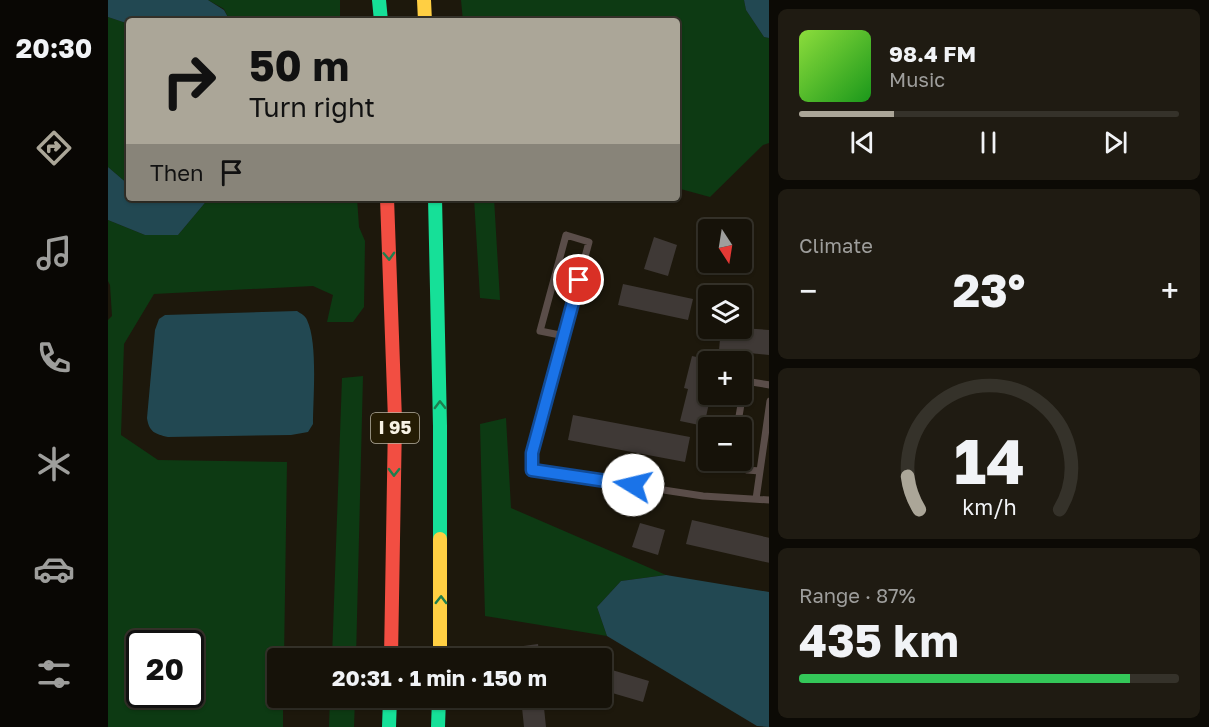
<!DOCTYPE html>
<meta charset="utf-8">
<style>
:root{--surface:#161209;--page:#1f1b12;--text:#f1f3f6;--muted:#9e9e9c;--line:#35322a;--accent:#aba698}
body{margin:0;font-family:"Golos Text",sans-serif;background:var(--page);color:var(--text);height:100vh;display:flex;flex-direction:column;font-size:22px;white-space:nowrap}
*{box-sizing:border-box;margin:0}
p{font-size:20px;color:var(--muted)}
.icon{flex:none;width:33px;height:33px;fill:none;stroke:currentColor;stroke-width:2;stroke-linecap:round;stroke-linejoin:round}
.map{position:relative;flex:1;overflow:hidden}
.drawer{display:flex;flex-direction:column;gap:9px;padding:9px;background:#0c0a05;width:440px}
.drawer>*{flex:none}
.top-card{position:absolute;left:18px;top:18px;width:554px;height:183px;border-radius:6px;box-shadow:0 2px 4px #0004,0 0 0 2px var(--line);background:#aba698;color:#111;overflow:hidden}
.needle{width:39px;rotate:168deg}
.fabs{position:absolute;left:590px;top:219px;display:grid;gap:12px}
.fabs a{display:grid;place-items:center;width:54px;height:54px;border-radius:6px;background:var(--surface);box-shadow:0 2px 4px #0004,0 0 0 2px var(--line);font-size:30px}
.speed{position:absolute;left:18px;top:630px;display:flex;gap:12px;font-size:30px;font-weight:700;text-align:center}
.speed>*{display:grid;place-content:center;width:78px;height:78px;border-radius:50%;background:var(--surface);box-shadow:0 2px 4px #0004,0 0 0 2px var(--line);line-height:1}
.speed .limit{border:3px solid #111;border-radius:9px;background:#fff;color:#111}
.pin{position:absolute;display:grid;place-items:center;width:51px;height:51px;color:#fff;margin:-26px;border:3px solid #fff;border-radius:50%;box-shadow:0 2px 6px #0007}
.me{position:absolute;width:66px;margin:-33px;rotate:279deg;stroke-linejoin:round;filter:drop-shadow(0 0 4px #0008)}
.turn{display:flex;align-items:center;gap:21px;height:126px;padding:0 24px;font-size:27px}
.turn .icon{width:78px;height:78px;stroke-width:2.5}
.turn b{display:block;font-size:42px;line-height:51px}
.then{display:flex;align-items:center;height:57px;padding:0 24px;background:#0003;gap:12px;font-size:22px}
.big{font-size:45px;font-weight:700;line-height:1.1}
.drawer .tile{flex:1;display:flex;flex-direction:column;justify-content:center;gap:9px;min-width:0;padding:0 21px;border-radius:9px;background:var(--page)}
.drawer .dial{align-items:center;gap:0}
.dial svg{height:156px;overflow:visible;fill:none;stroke:var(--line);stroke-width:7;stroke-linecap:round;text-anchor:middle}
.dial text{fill:var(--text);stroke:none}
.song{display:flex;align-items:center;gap:18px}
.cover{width:72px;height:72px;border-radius:9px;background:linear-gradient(135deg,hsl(90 70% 55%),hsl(120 70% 35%))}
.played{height:6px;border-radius:3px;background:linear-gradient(90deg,var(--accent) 25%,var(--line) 25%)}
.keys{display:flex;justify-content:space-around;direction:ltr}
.heat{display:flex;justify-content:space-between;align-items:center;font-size:33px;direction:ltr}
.charge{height:9px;border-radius:4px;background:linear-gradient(90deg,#34c759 87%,var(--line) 0)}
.trip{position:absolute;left:159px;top:648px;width:345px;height:60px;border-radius:6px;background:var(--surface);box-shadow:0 2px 4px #0004,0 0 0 2px var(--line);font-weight:700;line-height:60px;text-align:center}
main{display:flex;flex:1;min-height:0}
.tabs{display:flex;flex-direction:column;width:108px;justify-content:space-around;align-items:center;background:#090704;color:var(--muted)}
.tabs .icon{width:42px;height:42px}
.tabs .current{color:var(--accent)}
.tabs b{font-size:27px;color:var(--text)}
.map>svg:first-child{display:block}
.green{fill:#0d3a13;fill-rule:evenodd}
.water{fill:#224852}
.building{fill:#3f3936}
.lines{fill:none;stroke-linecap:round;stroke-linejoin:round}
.lane{stroke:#5a4d49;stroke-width:7}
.fast{stroke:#16e098;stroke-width:14}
.slow{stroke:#ffcf43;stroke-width:14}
.jam{stroke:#f24e42;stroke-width:14}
.oneway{stroke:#1e7e4e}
.route-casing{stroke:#114b97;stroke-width:15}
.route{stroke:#1a73e8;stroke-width:10}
.labels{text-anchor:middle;stroke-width:6;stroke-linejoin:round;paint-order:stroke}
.shield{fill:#251c04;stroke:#b9b2a1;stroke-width:1.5}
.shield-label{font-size:18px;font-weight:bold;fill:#f8f2e4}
</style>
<main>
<nav class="tabs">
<b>20:30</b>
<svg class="icon current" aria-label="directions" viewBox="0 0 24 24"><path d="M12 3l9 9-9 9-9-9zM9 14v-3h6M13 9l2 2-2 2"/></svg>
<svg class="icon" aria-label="music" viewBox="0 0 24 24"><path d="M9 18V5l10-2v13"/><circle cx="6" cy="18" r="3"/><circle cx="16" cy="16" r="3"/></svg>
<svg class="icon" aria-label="phone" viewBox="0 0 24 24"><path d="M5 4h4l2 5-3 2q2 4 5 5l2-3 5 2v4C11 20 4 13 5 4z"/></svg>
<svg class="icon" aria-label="climate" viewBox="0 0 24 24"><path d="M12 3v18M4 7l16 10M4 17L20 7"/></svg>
<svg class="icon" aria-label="car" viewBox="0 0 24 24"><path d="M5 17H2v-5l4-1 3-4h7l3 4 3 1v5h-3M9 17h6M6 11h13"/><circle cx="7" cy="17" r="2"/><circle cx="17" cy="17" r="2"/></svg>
<svg class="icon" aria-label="filters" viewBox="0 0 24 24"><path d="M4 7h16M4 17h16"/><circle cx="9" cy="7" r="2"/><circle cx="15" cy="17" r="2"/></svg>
</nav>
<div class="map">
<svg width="662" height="727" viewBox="0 0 662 727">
<rect width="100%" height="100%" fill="#1d180c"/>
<path class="green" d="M 100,0 L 232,0 L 232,21 L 122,21 L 116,9 Z
M 353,0 L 636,0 L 638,10 L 656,37 L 661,38 L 661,143 L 655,145 L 602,197 L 569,188 L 568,21 L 355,21 Z
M 0,17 L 21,24 L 21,185 L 0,167 Z
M 101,198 L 249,198 L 251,227 L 257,241 L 256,307 L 245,322 L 219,322 L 225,295 L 205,286 L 46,294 L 16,344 L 13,435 L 50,460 L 179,462 L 176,658 L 170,658 L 170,698 L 175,698 L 175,727 L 0,727 L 0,320 L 4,316 L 2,285 L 0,281 L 0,220 L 37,235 L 70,235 ZM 32,644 L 82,644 L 82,694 L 32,694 Z
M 366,198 L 386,198 L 392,300 L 372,298 Z
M 255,376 L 248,658 L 224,658 L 234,378 Z
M 398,418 L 403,508 L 558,575 L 513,581 L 489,607 L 499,636 L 377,616 L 372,424 Z
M 222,698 L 247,698 L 246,727 L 221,727 Z"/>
<path class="water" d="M 0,0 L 100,0 L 116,10 L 122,21 L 21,21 L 21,24 L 0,17 Z
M 636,0 L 661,0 L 661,38 L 656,37 L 638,10 Z
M 0,167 L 21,185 L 21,198 L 101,198 L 70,235 L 37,235 L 0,220 Z
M 189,311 C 193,314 197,315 199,320 C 210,343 205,398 205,424 L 200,432 L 183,435 L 60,437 C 47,434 41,432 39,418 L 47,330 L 51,319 L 57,315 Z
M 558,575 L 661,592 L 661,727 L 649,726 L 499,636 L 489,607 L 513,581 Z"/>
<path class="building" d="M 546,237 L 569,245 L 560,276 L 536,269 Z
M 515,284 L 585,299 L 580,320 L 510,305 Z
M 613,328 L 633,328 L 662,330 L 662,355 L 611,350 Z
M 584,356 L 607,361 L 600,362 L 600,394 L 603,394 L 596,426 L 572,421 L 580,389 L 576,388 Z
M 465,415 L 582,437 L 577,462 L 460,440 Z
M 584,520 L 662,538 L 662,563 L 578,544 Z
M 532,523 L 557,530 L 550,555 L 524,547 Z
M 430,644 L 432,658 L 409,658 L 408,647 Z
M 494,667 L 541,681 L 535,702 L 494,690 Z
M 413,698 L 435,698 L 438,727 L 416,727 Z"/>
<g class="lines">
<path class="lane" d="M 457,336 L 432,331 L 458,235 L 481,242 L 424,453 L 424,470 L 595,496 L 662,500
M 629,428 L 637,381 L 662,385
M 624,460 L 624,464 L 639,470 L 652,471
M 648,499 L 662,401"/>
<path class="fast" d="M 271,0 L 273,21
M 327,198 L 332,426 L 332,539
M 281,727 L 282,698
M 330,727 L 331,698"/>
<path class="slow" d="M 316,0 L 317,21
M 332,539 L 332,658"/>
<path class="jam" d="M 279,198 L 287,420 L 283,658"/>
</g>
<defs><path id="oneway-chevron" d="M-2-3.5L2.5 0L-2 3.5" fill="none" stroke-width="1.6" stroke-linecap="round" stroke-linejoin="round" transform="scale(1.5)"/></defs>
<g class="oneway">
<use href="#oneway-chevron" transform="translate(281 256) rotate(88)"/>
<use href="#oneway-chevron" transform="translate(332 405) rotate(-91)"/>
<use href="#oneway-chevron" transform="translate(286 472) rotate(91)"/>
<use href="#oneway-chevron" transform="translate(333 600) rotate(-89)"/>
</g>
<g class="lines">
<g class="route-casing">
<path id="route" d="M 471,280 L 424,453 L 424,470 L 525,485"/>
</g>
<use href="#route" class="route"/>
</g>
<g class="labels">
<rect class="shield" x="263" y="413" width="48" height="30" rx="4.5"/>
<g class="shield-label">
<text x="287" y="434">I 95</text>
</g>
</g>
</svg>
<div class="fabs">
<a><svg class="needle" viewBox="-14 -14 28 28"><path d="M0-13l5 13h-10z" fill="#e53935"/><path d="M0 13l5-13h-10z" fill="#9e9e9c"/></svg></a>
<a><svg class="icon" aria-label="layers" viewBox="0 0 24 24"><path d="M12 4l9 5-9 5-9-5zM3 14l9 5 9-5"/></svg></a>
<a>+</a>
<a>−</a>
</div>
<div class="speed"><div class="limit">20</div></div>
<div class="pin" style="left:471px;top:280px;background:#d93025"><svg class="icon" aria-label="arrive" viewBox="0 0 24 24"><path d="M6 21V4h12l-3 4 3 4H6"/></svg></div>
<svg class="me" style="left:525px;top:485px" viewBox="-20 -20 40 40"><circle r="19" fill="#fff"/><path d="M0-13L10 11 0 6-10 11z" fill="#1a73e8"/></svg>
<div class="trip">20:31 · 1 min · 150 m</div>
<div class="top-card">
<div class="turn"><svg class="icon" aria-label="right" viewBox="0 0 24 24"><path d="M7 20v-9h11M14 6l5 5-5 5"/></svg><div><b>50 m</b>Turn right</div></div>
<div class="then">Then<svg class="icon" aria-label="arrive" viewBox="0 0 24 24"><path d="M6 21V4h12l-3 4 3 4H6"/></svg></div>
</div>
</div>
<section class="drawer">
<div class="tile">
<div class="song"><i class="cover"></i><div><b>98.4 FM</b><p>Music</p></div></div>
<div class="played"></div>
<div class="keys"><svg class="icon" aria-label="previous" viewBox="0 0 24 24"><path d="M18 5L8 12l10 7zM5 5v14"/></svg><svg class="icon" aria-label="pause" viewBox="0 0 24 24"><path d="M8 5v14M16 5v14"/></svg><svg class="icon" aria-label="next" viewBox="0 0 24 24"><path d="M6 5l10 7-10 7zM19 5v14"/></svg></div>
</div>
<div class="tile"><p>Climate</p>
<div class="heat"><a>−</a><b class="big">23°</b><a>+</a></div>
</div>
<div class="tile dial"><svg viewBox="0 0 100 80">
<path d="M14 69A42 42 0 1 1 86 69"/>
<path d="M14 69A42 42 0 0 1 8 52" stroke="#aba698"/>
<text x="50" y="56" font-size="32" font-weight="700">14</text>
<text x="50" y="72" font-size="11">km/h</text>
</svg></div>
<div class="tile"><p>Range · 87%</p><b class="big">435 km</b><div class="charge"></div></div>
</section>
</main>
